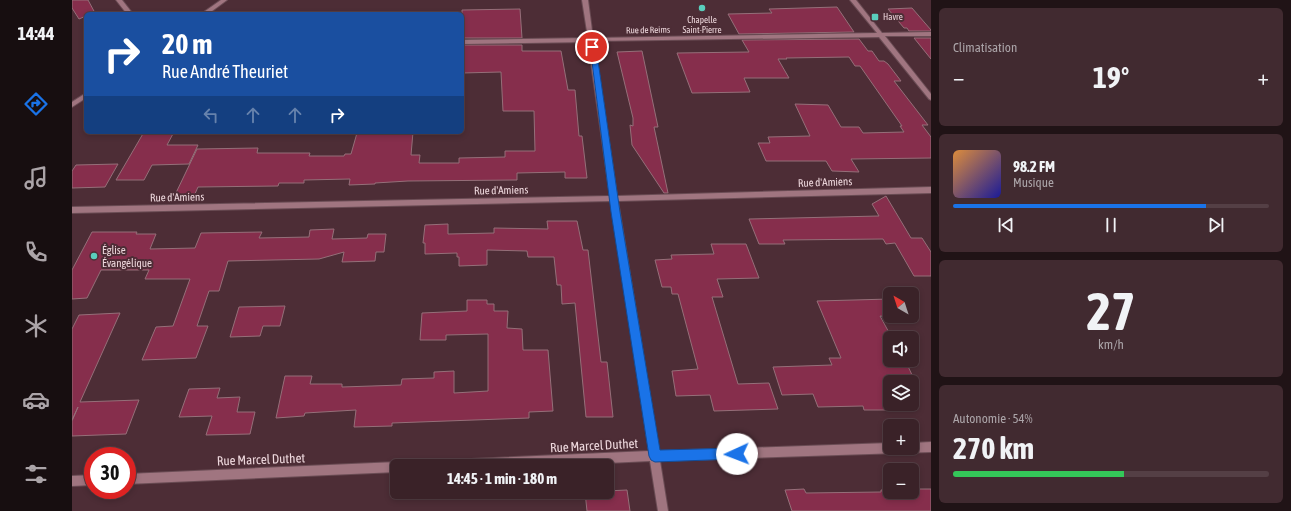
<!DOCTYPE html>
<html lang="fr">
<meta charset="utf-8">
<style>
:root{--surface:#3a2228;--page:#412a30;--text:#f1f3f6;--muted:#aba4a8;--line:#543f45;--accent:#1a73e8}
body{margin:0;font-family:"Asap Condensed",sans-serif;background:var(--page);color:var(--text);height:100vh;display:flex;flex-direction:column;font-size:15px;white-space:nowrap}
*{box-sizing:border-box;margin:0}
p{font-size:13px;color:var(--muted)}
.icon{flex:none;width:22px;height:22px;fill:none;stroke:currentColor;stroke-width:2;stroke-linecap:round;stroke-linejoin:round}
.map{position:relative;flex:1;overflow:hidden}
.drawer{display:flex;flex-direction:column;gap:8px;padding:8px;background:#201316;width:360px}
.drawer>*{flex:none}
.guide{position:absolute;left:12px;top:12px;width:380px;height:122px;border-radius:6px;box-shadow:0 2px 6px #0003,0 0 0 1px var(--line);background:#1a4fa0;color:#fff;overflow:hidden}
.needle{width:26px;rotate:321deg}
.buttons{position:absolute;left:811px;top:287px;display:grid;gap:8px}
.buttons a{display:grid;place-items:center;width:36px;height:36px;border-radius:6px;background:var(--surface);box-shadow:0 2px 6px #0003,0 0 0 1px var(--line);font-size:20px}
.speed{position:absolute;left:12px;top:447px;display:flex;gap:8px;font-size:20px;font-weight:700;text-align:center}
.speed>*{display:grid;place-content:center;width:52px;height:52px;border-radius:50%;background:var(--surface);box-shadow:0 2px 6px #0003,0 0 0 1px var(--line);line-height:1}
.speed .limit{border:6px solid #d22;background:#fff;color:#111}
.pin{position:absolute;display:grid;place-items:center;width:34px;height:34px;color:#fff;margin:-17px;border:2px solid #fff;border-radius:50%;box-shadow:0 1px 4px #0007}
.me{position:absolute;width:44px;margin:-22px;rotate:268deg;stroke-linejoin:round;filter:drop-shadow(0 0 3px #0008)}
.turn{display:flex;align-items:center;gap:14px;height:84px;padding:0 12px;font-size:18px}
.turn .icon{width:52px;height:52px;stroke-width:2.5}
.turn b{display:block;font-size:28px;line-height:34px}
.lanes{display:flex;align-items:center;height:38px;padding:0 12px;background:#0003;justify-content:center;gap:20px;direction:ltr}
.lanes .off{opacity:.35}
.big{font-size:30px;font-weight:700;line-height:1.1}
.drawer .widget{flex:1;display:flex;flex-direction:column;justify-content:center;gap:6px;min-width:0;padding:0 14px;border-radius:6px;background:var(--page)}
.drawer .dial{align-items:center;gap:0}
.dial b{font-size:52px;line-height:1}
.song{display:flex;align-items:center;gap:12px}
.cover{width:48px;height:48px;border-radius:6px;background:linear-gradient(135deg,hsl(30 70% 55%),hsl(240 70% 35%))}
.played{height:4px;border-radius:2px;background:linear-gradient(90deg,var(--accent) 80%,var(--line) 80%)}
.keys{display:flex;justify-content:space-around;direction:ltr}
.heat{display:flex;justify-content:space-between;align-items:center;font-size:22px;direction:ltr}
.charge{height:6px;border-radius:3px;background:linear-gradient(90deg,#34c759 54%,var(--line) 0)}
.trip{position:absolute;left:318px;top:459px;width:224px;height:40px;border-radius:6px;background:var(--surface);box-shadow:0 2px 6px #0003,0 0 0 1px var(--line);font-weight:700;line-height:40px;text-align:center}
main{display:flex;flex:1;min-height:0}
.tab-bar{display:flex;flex-direction:column;width:72px;justify-content:space-around;align-items:center;background:#170e10;color:var(--muted)}
.tab-bar .icon{width:28px;height:28px}
.tab-bar .active{color:var(--accent)}
.tab-bar b{font-size:18px;color:var(--text)}
.map>svg:first-child{display:block}
.building{fill:#862e4c;stroke:#956f79}
.lines{fill:none;stroke-linecap:round;stroke-linejoin:round}
.minor-casing{stroke:#6a4c54;stroke-width:2}
.minor{fill:#a07580;fill-rule:evenodd}
.route{fill:#1a73e8;stroke:#114b97}
.poi-dot{fill:#5acebd;stroke:#4d2d36;stroke-width:1.5}
.labels{text-anchor:middle;stroke-width:4;stroke-linejoin:round;paint-order:stroke}
.far-poi-label{font-size:9px;fill:#eed8dd;stroke:#4d2d36;text-anchor:start}
.far-street-label{font-size:9px;fill:#eed8dd;stroke:#4d2d36}
.street-label{font-size:11px;fill:#eed8dd;stroke:#4d2d36}
.poi-label{font-size:11px;fill:#eed8dd;stroke:#4d2d36;text-anchor:start}
.near-street-label{font-size:13px;fill:#eed8dd;stroke:#4d2d36}
</style>
<main>
<nav class="tab-bar">
<b>14:44</b>
<svg class="icon active" aria-label="directions" viewBox="0 0 24 24"><path d="M12 3l9 9-9 9-9-9zM9 14v-3h6M13 9l2 2-2 2"/></svg>
<svg class="icon" aria-label="music" viewBox="0 0 24 24"><path d="M9 18V5l10-2v13"/><circle cx="6" cy="18" r="3"/><circle cx="16" cy="16" r="3"/></svg>
<svg class="icon" aria-label="phone" viewBox="0 0 24 24"><path d="M5 4h4l2 5-3 2q2 4 5 5l2-3 5 2v4C11 20 4 13 5 4z"/></svg>
<svg class="icon" aria-label="climate" viewBox="0 0 24 24"><path d="M12 3v18M4 7l16 10M4 17L20 7"/></svg>
<svg class="icon" aria-label="car" viewBox="0 0 24 24"><path d="M5 17H2v-5l4-1 3-4h7l3 4 3 1v5h-3M9 17h6M6 11h13"/><circle cx="7" cy="17" r="2"/><circle cx="17" cy="17" r="2"/></svg>
<svg class="icon" aria-label="filters" viewBox="0 0 24 24"><path d="M4 7h16M4 17h16"/><circle cx="9" cy="7" r="2"/><circle cx="15" cy="17" r="2"/></svg>
</nav>
<div class="map">
<svg width="859" height="511" viewBox="0 0 859 511">
<rect width="100%" height="100%" fill="#4d2d36"/>
<path class="building" d="M 0,0 L 16,0 L 23,13 L 14,14 L 14,16 L 7,19 L 0,8 Z
M 765,7 L 782,32 L 667,34 L 656,14 L 700,13 L 697,9 Z
M 840,8 L 859,30 L 859,31 L 837,31 L 835,28 L 832,28 L 816,9 Z
M 448,9 L 450,38 L 390,38 L 390,10 Z
M 842,38 L 859,38 L 859,59 Z
M 787,39 L 796,51 L 800,51 L 807,61 L 812,61 L 816,64 L 829,81 L 822,81 L 856,125 L 850,125 L 859,137 L 859,158 L 779,159 L 787,172 L 760,171 L 754,161 L 694,161 L 686,143 L 698,143 L 696,137 L 738,136 L 723,104 L 756,105 L 769,127 L 787,127 L 791,133 L 832,132 L 828,126 L 830,126 L 788,66 L 783,66 L 777,57 L 714,58 L 715,59 L 706,59 L 717,78 L 672,78 L 678,92 L 620,93 L 605,53 L 677,52 L 670,40 Z
M 390,45 L 450,45 L 450,51 L 489,51 L 496,90 L 503,90 L 507,136 L 510,136 L 515,178 L 493,178 L 493,172 L 445,173 L 445,180 L 336,181 L 303,183 L 303,184 L 277,185 L 278,179 L 232,180 L 232,183 L 207,183 L 206,186 L 126,187 L 122,196 L 102,197 L 125,149 L 186,148 L 185,153 L 238,153 L 237,156 L 272,156 L 273,154 L 279,154 L 285,133 L 341,132 L 339,155 L 348,155 L 347,163 L 387,163 L 387,158 L 433,157 L 433,151 L 463,151 L 462,111 L 431,111 L 429,72 L 390,73 Z
M 570,51 L 586,127 L 582,127 L 596,193 L 592,193 L 560,145 L 558,125 L 561,126 L 561,118 L 545,52 Z
M 72,132 L 102,132 L 95,145 L 126,145 L 117,164 L 80,165 L 72,180 L 44,180 Z
M 46,164 L 33,187 L 0,188 L 0,171 L 4,165 Z
M 814,196 L 839,238 L 850,238 L 859,252 L 859,276 L 842,276 L 823,243 L 814,244 L 811,239 L 711,240 L 713,244 L 687,244 L 677,219 L 807,216 L 800,204 Z
M 475,221 L 505,221 L 511,250 L 516,250 L 529,362 L 535,362 L 541,417 L 514,417 L 503,303 L 490,304 L 489,285 L 485,285 L 482,257 L 456,257 L 455,251 L 415,250 L 415,265 L 387,266 L 387,257 L 385,257 L 385,253 L 353,254 L 353,243 L 351,243 L 353,225 L 376,224 L 376,234 L 422,233 L 422,228 L 476,229 Z
M 262,229 L 260,239 L 295,238 L 296,234 L 314,234 L 312,252 L 304,252 L 303,261 L 270,262 L 272,252 L 247,259 L 156,261 L 147,291 L 137,291 L 125,326 L 136,326 L 124,358 L 70,360 L 84,327 L 101,326 L 118,279 L 73,279 L 77,270 L 29,270 L 15,298 L 0,299 L 0,270 L 20,232 L 65,232 L 64,234 L 84,234 L 78,249 L 123,248 L 129,233 L 190,232 L 187,238 L 237,237 L 238,230 Z
M 639,244 L 674,244 L 687,278 L 645,279 L 651,297 L 640,297 L 666,384 L 697,383 L 706,409 L 642,411 L 638,395 L 604,396 L 600,371 L 626,369 L 606,294 L 600,294 L 599,287 L 590,287 L 583,260 L 600,259 L 599,255 L 642,254 Z
M 818,299 L 818,317 L 808,316 L 820,338 L 818,338 L 818,360 L 833,360 L 841,377 L 818,377 L 818,410 L 792,410 L 791,406 L 746,407 L 741,394 L 710,395 L 701,367 L 760,365 L 757,358 L 769,358 L 745,301 Z
M 395,300 L 415,300 L 415,304 L 422,304 L 422,311 L 436,311 L 435,328 L 450,329 L 451,350 L 476,350 L 481,411 L 457,412 L 457,418 L 320,423 L 320,426 L 282,427 L 284,410 L 233,413 L 232,416 L 204,418 L 213,376 L 240,376 L 238,384 L 270,384 L 270,387 L 329,385 L 330,379 L 362,378 L 362,372 L 382,371 L 382,393 L 416,391 L 416,334 L 374,335 L 374,340 L 348,340 L 350,313 L 395,311 Z
M 213,306 L 208,326 L 191,326 L 188,336 L 158,337 L 167,307 Z
M 48,313 L 8,402 L 67,400 L 54,434 L 0,436 L 0,421 L 6,407 L 0,420 L 0,329 L 7,315 Z
M 148,388 L 145,398 L 168,397 L 165,412 L 183,412 L 178,434 L 134,435 L 140,416 L 107,417 L 117,389 Z
M 732,489 L 734,493 L 809,492 L 809,490 L 818,490 L 818,492 L 840,492 L 840,489 L 859,489 L 859,511 L 720,511 L 713,490 Z
M 555,490 L 558,511 L 515,511 L 513,492 Z"/>
<g class="lines">
<g class="minor-casing">
<path id="minor" d="M 44,0 L 50,0 L 61,14 L 55,14 Z
M 149,0 L 155,0 L 136,14 L 129,14 Z
M 510,0 L 516,0 L 521,38 L 805,33 L 778,0 L 784,0 L 810,33 L 859,32 L 859,36 L 813,36 L 859,94 L 859,100 L 857,99 L 807,37 L 522,41 L 545,196 L 859,187 L 859,193 L 546,201 L 587,451 L 818,443 L 818,448 L 840,448 L 840,443 L 859,442 L 859,452 L 588,461 L 596,511 L 586,511 L 578,461 L 472,466 L 350,466 L 351,462 L 355,461 L 577,451 L 539,201 L 0,213 L 0,207 L 538,196 L 516,42 L 390,44 L 390,40 L 516,38 Z
M 14,93 L 14,98 L 0,107 L 0,102 Z
M 325,462 L 329,463 L 330,466 L 325,466 L 325,472 L 55,484 L 55,474 Z
M 21,475 L 21,485 L 0,486 L 0,476 Z"/>
</g>
<use href="#minor" class="minor"/>
</g>
<path class="route" d="M 518,46 L 524,47 L 548,212 L 588,450 L 665,448 L 669,450 L 671,454 L 669,458 L 665,459 L 583,462 L 579,460 L 577,456 L 539,212 Z"/>
<g class="poi-dot">
<circle cx="630" cy="8" r="4"/>
<rect x="799" y="13" width="8" height="8" rx="2"/>
<circle cx="22" cy="256" r="4"/>
</g>
<g class="labels">
<g class="far-poi-label">
<text x="811" y="20">Havre</text>
<text x="630" y="23" text-anchor="middle">Chapelle<tspan x="630" dy="10">Saint-Pierre</tspan></text>
</g>
<g class="far-street-label">
<text transform="translate(576 30) rotate(-1)" y="3">Rue de Reims</text>
</g>
<g class="street-label">
<text transform="translate(753 182) rotate(-2)" y="4">Rue d'Amiens</text>
<text transform="translate(429 190) rotate(-1)" y="4">Rue d'Amiens</text>
<text transform="translate(105 197) rotate(-1)" y="4">Rue d'Amiens</text>
</g>
<g class="poi-label">
<text x="30" y="254">Église<tspan x="30" dy="13">Évangélique</tspan></text>
</g>
<g class="near-street-label">
<text transform="translate(522 445) rotate(-3)" y="5">Rue Marcel Duthet</text>
<text transform="translate(189 459) rotate(-2)" y="5">Rue Marcel Duthet</text>
</g>
</g>
</svg>
<div class="buttons">
<a><svg class="needle" viewBox="-14 -14 28 28"><path d="M0-13l5 13h-10z" fill="#e53935"/><path d="M0 13l5-13h-10z" fill="#aba4a8"/></svg></a>
<a><svg class="icon" aria-label="sound" viewBox="0 0 24 24"><path d="M4 9h4l5-4v14l-5-4H4zM17 9q2 3 0 6"/></svg></a>
<a><svg class="icon" aria-label="layers" viewBox="0 0 24 24"><path d="M12 4l9 5-9 5-9-5zM3 14l9 5 9-5"/></svg></a>
<a>+</a>
<a>−</a>
</div>
<div class="speed"><div class="limit">30</div></div>
<div class="pin" style="left:520px;top:47px;background:#d93025"><svg class="icon" aria-label="arrive" viewBox="0 0 24 24"><path d="M6 21V4h12l-3 4 3 4H6"/></svg></div>
<svg class="me" style="left:665px;top:454px" viewBox="-20 -20 40 40"><circle r="19" fill="#fff"/><path d="M0-13L10 11 0 6-10 11z" fill="#1a73e8"/></svg>
<div class="trip">14:45 · 1 min · 180 m</div>
<div class="guide">
<div class="turn"><svg class="icon" aria-label="right" viewBox="0 0 24 24"><path d="M7 20v-9h11M14 6l5 5-5 5"/></svg><div><b>20 m</b>Rue André Theuriet</div></div>
<div class="lanes"><svg class="icon off" aria-label="left" viewBox="0 0 24 24"><path d="M17 20v-9H6M10 6l-5 5 5 5"/></svg><svg class="icon off" aria-label="ahead" viewBox="0 0 24 24"><path d="M12 20V5M6 11l6-6 6 6"/></svg><svg class="icon off" aria-label="ahead" viewBox="0 0 24 24"><path d="M12 20V5M6 11l6-6 6 6"/></svg><svg class="icon" aria-label="right" viewBox="0 0 24 24"><path d="M7 20v-9h11M14 6l5 5-5 5"/></svg></div>
</div>
</div>
<section class="drawer">
<div class="widget"><p>Climatisation</p>
<div class="heat"><a>−</a><b class="big">19°</b><a>+</a></div>
</div>
<div class="widget">
<div class="song"><i class="cover"></i><div><b>98.2 FM</b><p>Musique</p></div></div>
<div class="played"></div>
<div class="keys"><svg class="icon" aria-label="previous" viewBox="0 0 24 24"><path d="M18 5L8 12l10 7zM5 5v14"/></svg><svg class="icon" aria-label="pause" viewBox="0 0 24 24"><path d="M8 5v14M16 5v14"/></svg><svg class="icon" aria-label="next" viewBox="0 0 24 24"><path d="M6 5l10 7-10 7zM19 5v14"/></svg></div>
</div>
<div class="widget dial"><b>27</b><p>km/h</p></div>
<div class="widget"><p>Autonomie · 54%</p><b class="big">270 km</b><div class="charge"></div></div>
</section>
</main>
